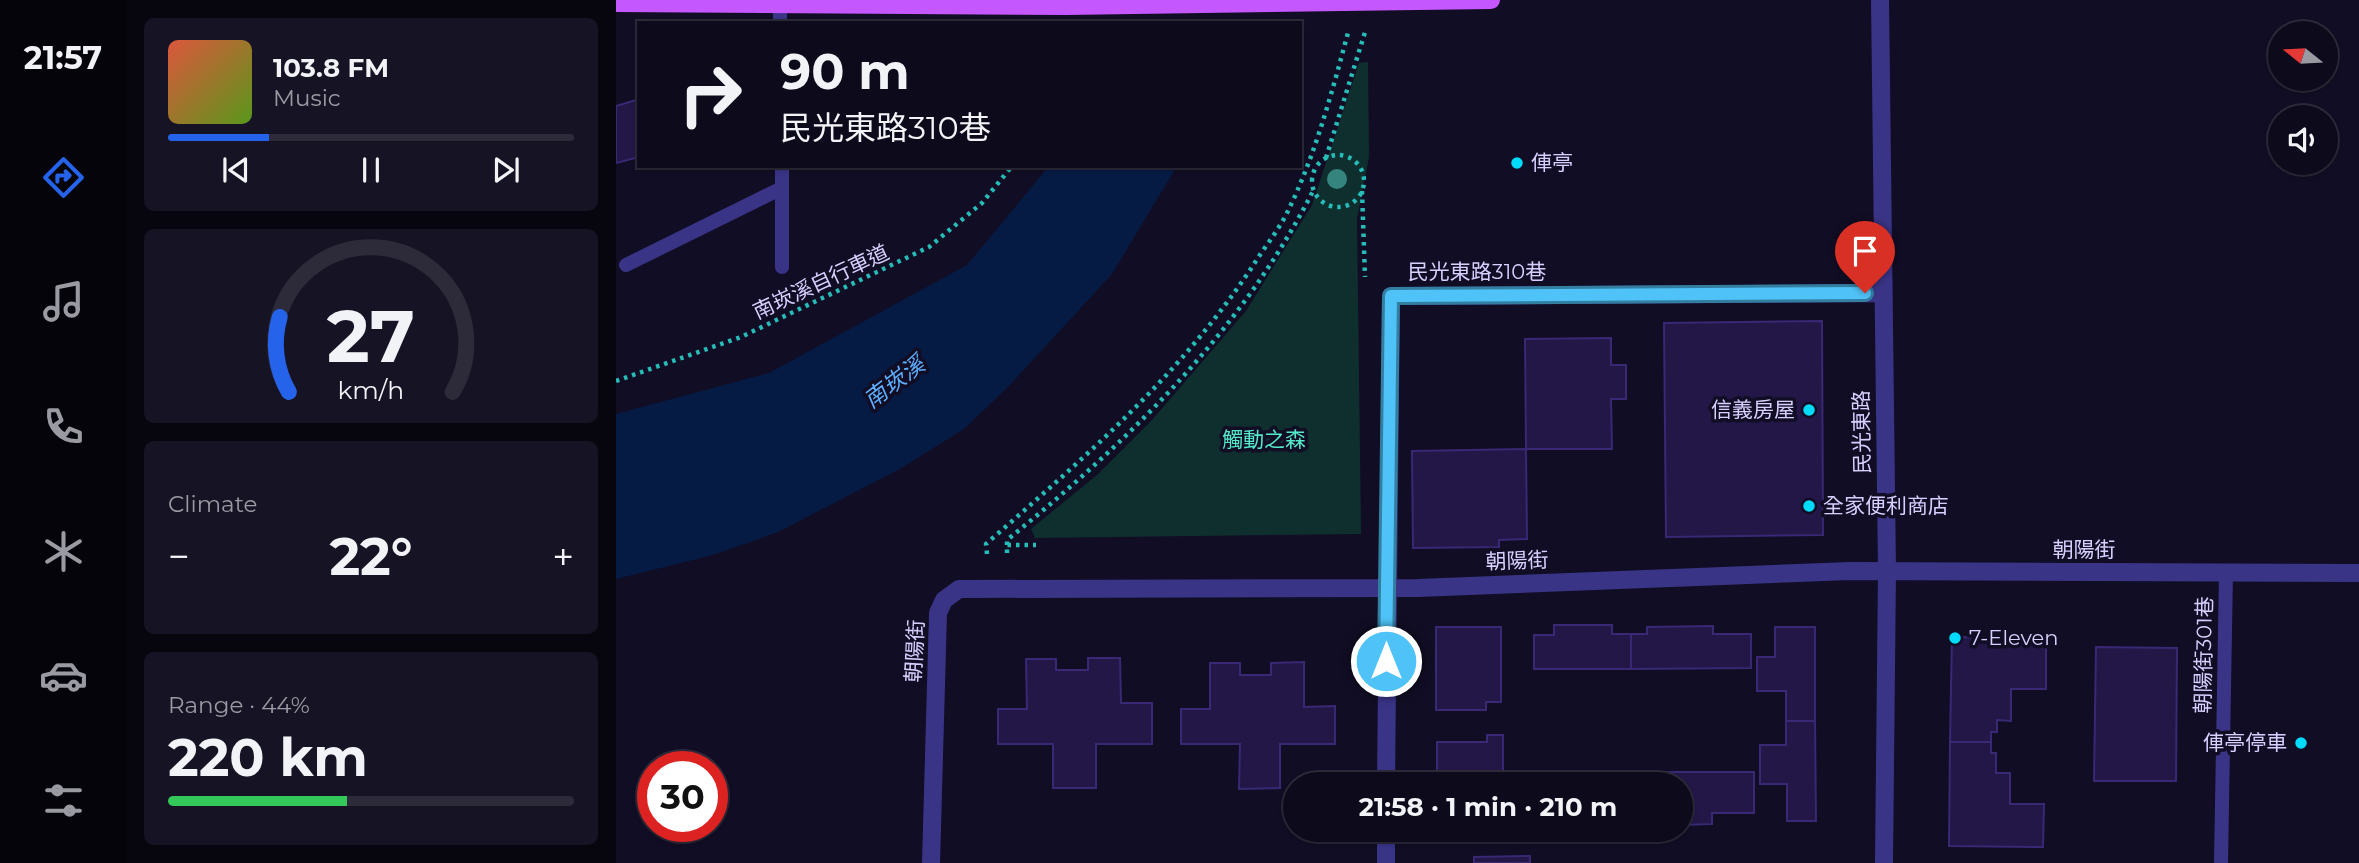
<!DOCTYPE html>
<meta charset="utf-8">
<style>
:root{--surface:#0d0a1b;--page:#161324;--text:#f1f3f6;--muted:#9a9aa3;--line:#2d2b3a;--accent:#2563eb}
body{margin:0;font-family:Montserrat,"Noto Sans TC",sans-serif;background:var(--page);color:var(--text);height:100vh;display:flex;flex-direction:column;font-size:26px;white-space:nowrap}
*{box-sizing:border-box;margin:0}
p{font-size:23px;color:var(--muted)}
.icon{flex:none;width:38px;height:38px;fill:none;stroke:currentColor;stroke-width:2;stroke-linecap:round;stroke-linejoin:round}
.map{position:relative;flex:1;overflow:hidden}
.drawer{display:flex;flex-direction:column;gap:18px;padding:18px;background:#07060f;width:490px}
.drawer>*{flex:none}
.guide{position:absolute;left:21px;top:21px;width:665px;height:147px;border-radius:0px;box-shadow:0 2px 5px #0004,0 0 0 2px var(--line);background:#0d0a1b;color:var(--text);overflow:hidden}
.needle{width:46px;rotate:288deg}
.controls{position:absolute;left:1652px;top:21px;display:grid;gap:14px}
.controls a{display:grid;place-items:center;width:70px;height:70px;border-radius:50%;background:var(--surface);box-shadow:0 2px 5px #0004,0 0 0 2px var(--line);font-size:35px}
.speed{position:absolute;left:21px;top:751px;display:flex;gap:14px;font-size:35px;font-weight:700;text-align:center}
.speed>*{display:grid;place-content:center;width:91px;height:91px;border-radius:50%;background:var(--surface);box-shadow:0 2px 5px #0004,0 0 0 2px var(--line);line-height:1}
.speed .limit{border:10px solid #d22;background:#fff;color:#111}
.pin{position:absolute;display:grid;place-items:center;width:60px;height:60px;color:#fff;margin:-72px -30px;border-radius:50% 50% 50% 0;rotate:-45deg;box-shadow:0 0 7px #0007}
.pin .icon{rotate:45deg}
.me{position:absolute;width:77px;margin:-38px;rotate:0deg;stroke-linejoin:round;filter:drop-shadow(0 0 5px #0008)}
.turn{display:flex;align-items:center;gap:24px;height:147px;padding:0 28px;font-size:32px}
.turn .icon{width:91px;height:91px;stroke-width:2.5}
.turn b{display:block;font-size:49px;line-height:60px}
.big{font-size:52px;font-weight:700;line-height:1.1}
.drawer .card{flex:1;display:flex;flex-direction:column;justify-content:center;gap:10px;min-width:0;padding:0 24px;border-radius:10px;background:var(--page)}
.drawer .dial{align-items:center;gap:0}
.dial svg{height:182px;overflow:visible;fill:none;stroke:var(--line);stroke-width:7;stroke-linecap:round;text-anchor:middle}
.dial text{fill:var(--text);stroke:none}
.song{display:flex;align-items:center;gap:21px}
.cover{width:84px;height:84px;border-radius:10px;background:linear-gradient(135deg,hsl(10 70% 55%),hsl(90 70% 35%))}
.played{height:7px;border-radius:4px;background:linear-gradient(90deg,var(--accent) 25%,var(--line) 25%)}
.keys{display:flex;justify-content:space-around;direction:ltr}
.heat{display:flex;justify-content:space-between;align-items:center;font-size:38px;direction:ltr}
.charge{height:10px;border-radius:5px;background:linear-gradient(90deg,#34c759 44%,var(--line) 0)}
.trip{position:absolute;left:667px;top:772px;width:410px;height:70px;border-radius:35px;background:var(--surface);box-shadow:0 2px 5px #0004,0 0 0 2px var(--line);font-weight:700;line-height:70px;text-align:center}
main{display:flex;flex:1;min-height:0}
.tab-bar{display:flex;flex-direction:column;width:126px;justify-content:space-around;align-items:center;background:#05040b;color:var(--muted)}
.tab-bar .icon{width:49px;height:49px}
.tab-bar .active{color:var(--accent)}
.tab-bar b{font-size:32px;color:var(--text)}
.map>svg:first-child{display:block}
.green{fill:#0f2f2f}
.water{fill:#061b44}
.pier{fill:#110d24}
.building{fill:#221747;stroke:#392874;stroke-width:2}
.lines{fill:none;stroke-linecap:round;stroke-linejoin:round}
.path{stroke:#26bdb9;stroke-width:4.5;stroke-dasharray:3.5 5;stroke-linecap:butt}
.lane{stroke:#3a3487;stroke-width:14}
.street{stroke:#3a3487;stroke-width:18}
.primary{stroke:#c557ff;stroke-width:18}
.tree{fill:#35857e}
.route-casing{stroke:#337fa1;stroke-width:18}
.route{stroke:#4fc3f7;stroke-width:12}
.poi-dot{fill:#00dafb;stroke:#110d24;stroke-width:2.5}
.labels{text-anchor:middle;stroke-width:7;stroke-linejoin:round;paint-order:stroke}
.poi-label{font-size:21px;fill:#d7d0ff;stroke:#110d24;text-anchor:start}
.street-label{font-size:21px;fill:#d7d0ff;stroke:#110d24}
.park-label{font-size:21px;fill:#53e8c7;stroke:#110d24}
.water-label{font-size:23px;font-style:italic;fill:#5eafff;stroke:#110d24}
</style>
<main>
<nav class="tab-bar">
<b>21:57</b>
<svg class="icon active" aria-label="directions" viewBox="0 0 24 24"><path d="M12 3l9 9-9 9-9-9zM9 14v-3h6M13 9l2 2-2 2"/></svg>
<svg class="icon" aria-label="music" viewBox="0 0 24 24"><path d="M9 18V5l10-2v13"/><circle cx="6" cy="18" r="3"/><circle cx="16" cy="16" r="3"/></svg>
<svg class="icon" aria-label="phone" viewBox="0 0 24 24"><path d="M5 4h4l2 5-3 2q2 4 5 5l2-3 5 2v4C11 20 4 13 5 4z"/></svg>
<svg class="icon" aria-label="climate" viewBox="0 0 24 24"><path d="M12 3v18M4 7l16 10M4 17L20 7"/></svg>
<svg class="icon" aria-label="car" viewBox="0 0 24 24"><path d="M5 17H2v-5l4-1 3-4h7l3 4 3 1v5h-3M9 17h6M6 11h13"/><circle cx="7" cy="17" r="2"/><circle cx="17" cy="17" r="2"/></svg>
<svg class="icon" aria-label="filters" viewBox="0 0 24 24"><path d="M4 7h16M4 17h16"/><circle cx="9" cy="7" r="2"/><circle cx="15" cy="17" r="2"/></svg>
</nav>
<section class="drawer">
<div class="card">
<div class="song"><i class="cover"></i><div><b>103.8 FM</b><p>Music</p></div></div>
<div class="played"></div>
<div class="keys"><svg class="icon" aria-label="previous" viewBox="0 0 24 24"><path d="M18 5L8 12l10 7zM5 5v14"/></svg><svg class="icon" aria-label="pause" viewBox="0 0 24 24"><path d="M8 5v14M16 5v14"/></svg><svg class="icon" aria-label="next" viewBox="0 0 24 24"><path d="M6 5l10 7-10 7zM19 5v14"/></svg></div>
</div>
<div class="card dial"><svg viewBox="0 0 100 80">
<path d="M14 69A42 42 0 1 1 86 69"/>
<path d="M14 69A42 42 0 0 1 10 36" stroke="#2563eb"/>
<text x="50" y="56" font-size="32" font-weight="700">27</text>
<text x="50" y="72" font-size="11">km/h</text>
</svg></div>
<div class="card"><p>Climate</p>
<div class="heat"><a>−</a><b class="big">22°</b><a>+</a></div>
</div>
<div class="card"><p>Range · 44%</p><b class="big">220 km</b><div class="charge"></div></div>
</section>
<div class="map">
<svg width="1743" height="863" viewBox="0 0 1743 863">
<rect width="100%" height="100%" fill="#110d24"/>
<path class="green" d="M 752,62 L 753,157 L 741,219 L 745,534 L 419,538 L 415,529 L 481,475 L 536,420 L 630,311 L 696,205 L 743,63 Z"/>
<path class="water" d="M 433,166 L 561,166 L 496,274 L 392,387 L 348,429 L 282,470 L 162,532 L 97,555 L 0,579 L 0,414 L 153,373 L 351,265 Z"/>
<path class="pier" d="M 508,0 L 641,0 L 637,23 L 504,23 Z"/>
<path class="building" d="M 23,99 L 23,157 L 0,163 L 0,106 Z
M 1206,321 L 1207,535 L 1050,537 L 1048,323 Z
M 995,338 L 995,365 L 1010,365 L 1010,399 L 995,399 L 996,449 L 910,449 L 909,339 Z
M 910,449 L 911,539 L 883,540 L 883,547 L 797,548 L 796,451 Z
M 938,625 L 996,625 L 996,634 L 1015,634 L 1015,669 L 918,669 L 918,635 L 938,635 Z
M 1097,626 L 1097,634 L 1135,634 L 1135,668 L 1015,669 L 1015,634 L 1031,634 L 1031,627 Z
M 820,627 L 885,627 L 885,702 L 870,702 L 870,710 L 820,710 Z
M 1159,627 L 1199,627 L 1199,721 L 1170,721 L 1170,691 L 1141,691 L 1141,657 L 1159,657 Z
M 1336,637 L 1430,638 L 1430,689 L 1395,689 L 1395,721 L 1381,720 L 1381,732 L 1375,732 L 1375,742 L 1334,742 Z
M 1480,647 L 1561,648 L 1560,781 L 1478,781 Z
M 472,658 L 504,658 L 505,703 L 536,703 L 536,744 L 480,744 L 480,788 L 437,788 L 437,744 L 382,744 L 382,709 L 411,709 L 410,659 L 440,659 L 440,670 L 472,670 Z
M 688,662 L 688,707 L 719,706 L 719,744 L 664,744 L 664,788 L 623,789 L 624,744 L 565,744 L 565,709 L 594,709 L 594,663 L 624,663 L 624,675 L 655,675 L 655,663 Z
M 1170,721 L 1199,721 L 1200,821 L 1171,821 L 1171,784 L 1144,784 L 1144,745 L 1170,745 Z
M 871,735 L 887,735 L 887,784 L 821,784 L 821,742 L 871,742 Z
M 1334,742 L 1375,742 L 1375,753 L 1380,753 L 1380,773 L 1394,773 L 1394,804 L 1428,804 L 1427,847 L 1333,846 Z
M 1025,772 L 1138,772 L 1138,813 L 1096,813 L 1096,824 L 1064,825 L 1064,784 L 1025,784 Z
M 1025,772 L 1025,784 L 921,784 L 921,773 Z
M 914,856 L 914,863 L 858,863 L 858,857 Z"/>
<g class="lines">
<path class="path" d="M696 181a26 26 0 1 1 52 0a26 26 0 1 1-52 0Z
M 710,158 L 750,29
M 746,191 L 749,277
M 0,381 L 125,337 L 313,247 L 366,203 L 396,166
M 391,545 L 391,540 C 512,442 627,330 698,189
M 391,553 L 391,545 L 420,545
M 371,554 L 370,544 C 469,457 565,375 638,264 C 648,248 661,232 670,215 C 699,157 716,92 733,29"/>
<path class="lane" d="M 164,4 L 164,23
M 166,166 L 166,267
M 10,265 L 166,188
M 1605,863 L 1610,573"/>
<path class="street" d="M 1264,0 L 1271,571 L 1268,863
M 770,784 L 775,296 L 1267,293
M 770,830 L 770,863
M 315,863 L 322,613 L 328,600 L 343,589 L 802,588 L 1233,571 L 1743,573"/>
<path class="primary" d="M 0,3 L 450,6 L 875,0"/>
</g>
<circle class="tree" cx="721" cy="179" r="10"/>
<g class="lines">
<g class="route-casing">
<path id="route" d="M 770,661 L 775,296 L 1249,293"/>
</g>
<use href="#route" class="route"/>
</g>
<g class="poi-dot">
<circle cx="901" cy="163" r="7"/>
<circle cx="1193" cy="410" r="7"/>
<circle cx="1193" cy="506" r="7"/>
<circle cx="1339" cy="638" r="7"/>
<circle cx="1685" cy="743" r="7"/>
</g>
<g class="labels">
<g class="poi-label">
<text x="915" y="170">俥亭</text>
<text x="1179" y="417" text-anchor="end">信義房屋</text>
<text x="1207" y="513">全家便利商店</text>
<text x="1353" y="645">7-Eleven</text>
<text x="1671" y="750" text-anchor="end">俥亭停車</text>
</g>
<g class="street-label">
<text x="861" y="279">民光東路310巷</text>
<text transform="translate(205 282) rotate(-25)" y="7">南崁溪自行車道</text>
<text transform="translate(1246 432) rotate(-91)" y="7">民光東路</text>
<text x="1468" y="557">朝陽街</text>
<text transform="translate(901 561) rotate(-2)" y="7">朝陽街</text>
<text transform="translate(299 651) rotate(-87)" y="7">朝陽街</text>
<text transform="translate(1588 655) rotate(-89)" y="7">朝陽街301巷</text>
</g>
<g class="park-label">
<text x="648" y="447">觸動之森</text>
</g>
<g class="water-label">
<text transform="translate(278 382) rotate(-37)" y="8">南崁溪</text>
</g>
</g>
</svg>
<div class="controls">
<a><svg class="needle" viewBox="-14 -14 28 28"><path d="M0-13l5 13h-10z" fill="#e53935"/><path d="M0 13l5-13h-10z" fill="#9a9aa3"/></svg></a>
<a><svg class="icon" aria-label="sound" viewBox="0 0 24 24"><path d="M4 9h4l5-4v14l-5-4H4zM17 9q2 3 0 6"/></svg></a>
</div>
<div class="speed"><div class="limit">30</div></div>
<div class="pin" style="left:1249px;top:293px;background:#d93025"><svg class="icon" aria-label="arrive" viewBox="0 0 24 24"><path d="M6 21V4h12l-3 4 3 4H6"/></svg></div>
<svg class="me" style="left:770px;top:661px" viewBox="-20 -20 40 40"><circle r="17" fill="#4fc3f7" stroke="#fff" stroke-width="3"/><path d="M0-11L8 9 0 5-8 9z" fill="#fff"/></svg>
<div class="trip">21:58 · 1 min · 210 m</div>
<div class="guide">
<div class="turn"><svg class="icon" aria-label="right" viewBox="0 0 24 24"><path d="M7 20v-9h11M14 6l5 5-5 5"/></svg><div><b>90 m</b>民光東路310巷</div></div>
</div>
</div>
</main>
